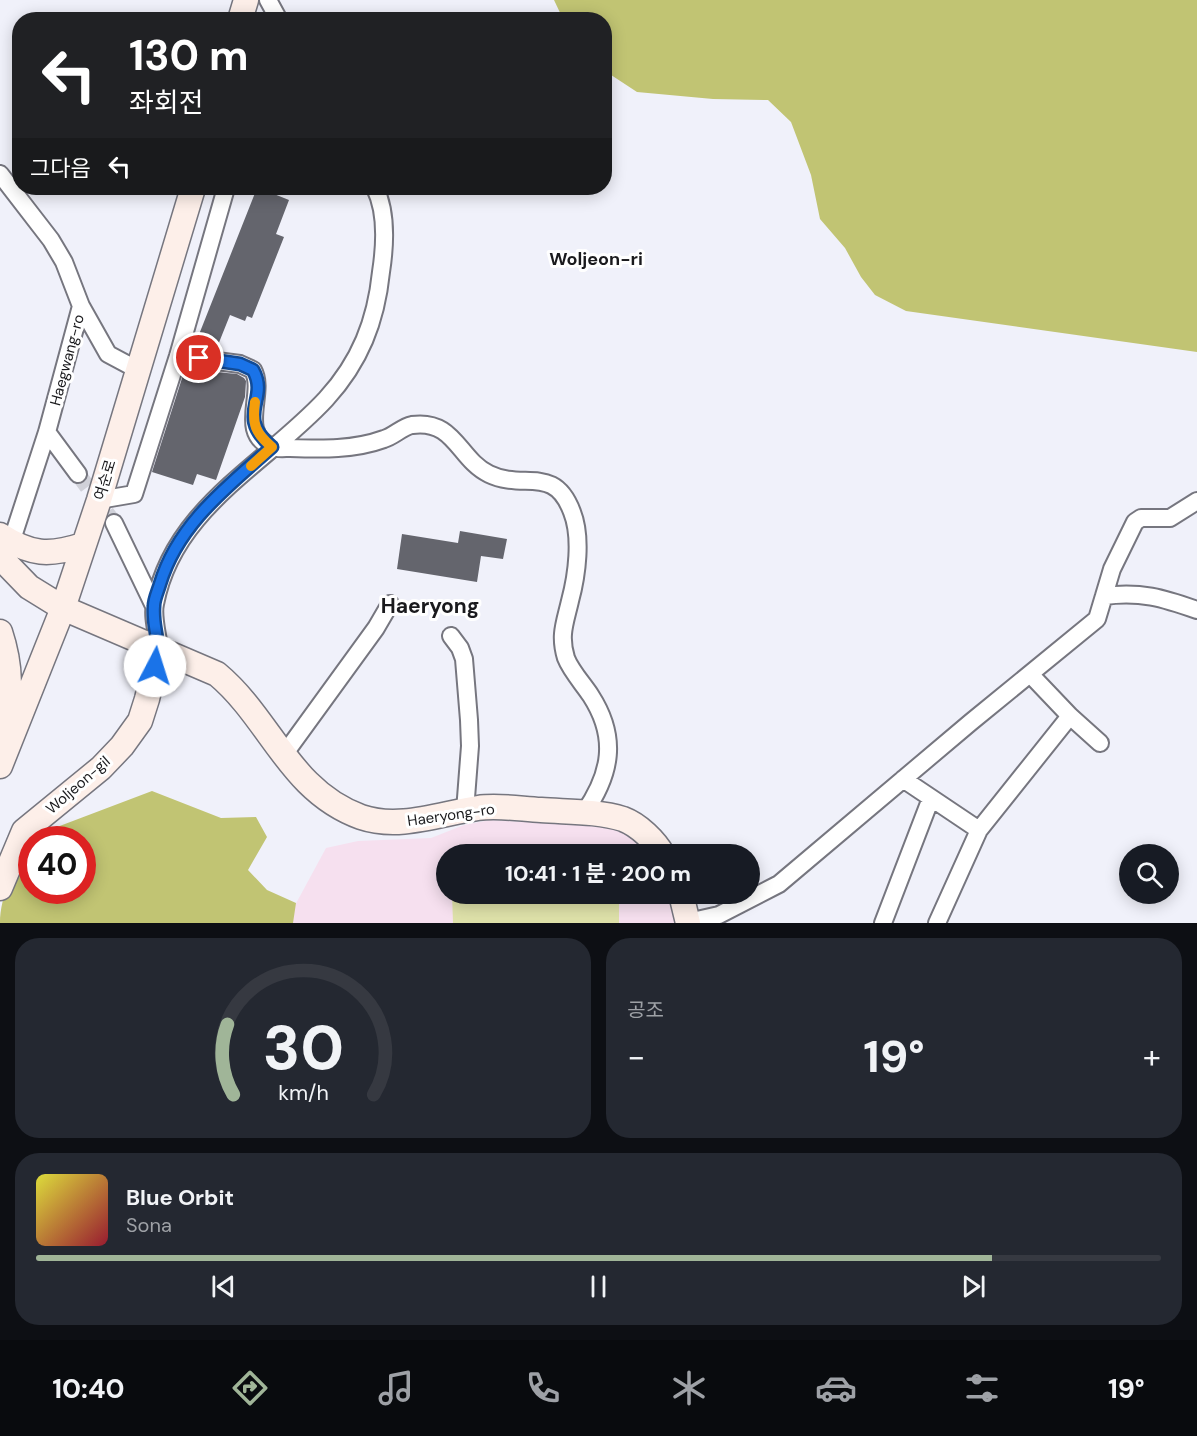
<!DOCTYPE html>
<html lang="ko">
<meta charset="utf-8">
<style>
:root{--surface:#171b24;--page:#242831;--text:#f1f3f6;--muted:#9ea1a6;--line:#363941;--accent:#a0b598}
body{margin:0;font-family:"DM Sans","Noto Sans KR",sans-serif;background:var(--page);color:var(--text);height:100vh;display:flex;flex-direction:column;font-size:22px;white-space:nowrap}
*{box-sizing:border-box;margin:0}
p{font-size:20px;color:var(--muted)}
.icon{flex:none;width:33px;height:33px;fill:none;stroke:currentColor;stroke-width:2;stroke-linecap:round;stroke-linejoin:round}
.map{position:relative;height:923px;overflow:hidden}
.details{display:flex;flex-direction:column;gap:15px;padding:15px;background:#0d0f14;flex:1}
.details>*{flex:none}
.top-card{position:absolute;left:12px;top:12px;width:600px;height:183px;border-radius:24px;box-shadow:0 3px 15px #0003;background:#202124;color:#fff;overflow:hidden}
.buttons{position:absolute;left:1119px;top:844px;display:grid;gap:12px}
.buttons a{display:grid;place-items:center;width:60px;height:60px;border-radius:50%;background:var(--surface);box-shadow:0 3px 15px #0003;font-size:30px}
.speed{position:absolute;left:18px;top:826px;display:flex;gap:12px;font-size:30px;font-weight:700;text-align:center}
.speed>*{display:grid;place-content:center;width:78px;height:78px;border-radius:50%;background:var(--surface);box-shadow:0 3px 15px #0003;line-height:1}
.speed .limit{border:9px solid #d22;background:#fff;color:#111}
.pin{position:absolute;display:grid;place-items:center;width:51px;height:51px;color:#fff;margin:-26px;border:3px solid #fff;border-radius:50%;box-shadow:0 2px 6px #0007}
.me{position:absolute;width:66px;margin:-33px;rotate:5deg;stroke-linejoin:round;filter:drop-shadow(0 0 4px #0008)}
.turn{display:flex;align-items:center;gap:21px;height:126px;padding:0 18px;font-size:27px}
.turn .icon{width:78px;height:78px;stroke-width:2.5}
.turn b{display:block;font-size:42px;line-height:51px}
.then{display:flex;align-items:center;height:57px;padding:0 18px;background:#0003;gap:12px;font-size:22px}
.big{font-size:45px;font-weight:700;line-height:1.1}
.details .widget{flex:1;display:flex;flex-direction:column;justify-content:center;gap:9px;min-width:0;padding:0 21px;border-radius:24px;background:var(--page)}
.details .dial{align-items:center;gap:0}
.dial svg{height:156px;overflow:visible;fill:none;stroke:var(--line);stroke-width:7;stroke-linecap:round;text-anchor:middle}
.dial text{fill:var(--text);stroke:none}
.song{display:flex;align-items:center;gap:18px}
.cover{width:72px;height:72px;border-radius:9px;background:linear-gradient(135deg,hsl(60 70% 55%),hsl(350 70% 35%))}
.played{height:6px;border-radius:3px;background:linear-gradient(90deg,var(--accent) 85%,var(--line) 85%)}
.keys{display:flex;justify-content:space-around;direction:ltr}
.heat{display:flex;justify-content:space-between;align-items:center;font-size:33px;direction:ltr}
.details .tiles{flex:1;display:grid;gap:15px;grid-template-columns:1fr 1fr}
.widget:last-child{grid-column:span 2}
.trip{position:absolute;left:436px;top:844px;width:324px;height:60px;border-radius:30px;background:var(--surface);box-shadow:0 3px 15px #0003;font-weight:700;line-height:60px;text-align:center}
.menu{display:flex;height:96px;justify-content:space-around;align-items:center;background:#090b0e;color:var(--muted)}
.menu .icon{width:42px;height:42px}
.menu .on{color:var(--accent)}
.menu b{font-size:27px;color:var(--text)}
.map>svg:first-child{display:block}
.education{fill:#f6e0ef}
.green{fill:#dee1a9}
.forest{fill:#c1c473}
.building{fill:#64656d}
.lines{fill:none;stroke-linecap:round;stroke-linejoin:round}
.street-tunnel{stroke:#d0d1d9;stroke-width:16;stroke-dasharray:16 8;stroke-linecap:butt}
.street-casing{stroke:#76767f;stroke-width:20}
.secondary-casing{stroke:#76767f;stroke-width:27}
.street{stroke:#fff;stroke-width:16}
.secondary{stroke:#fdefe9;stroke-width:24}
.route-casing{stroke:#114b97;stroke-width:15}
.route{stroke:#1a73e8;stroke-width:10}
.slow{stroke:#f59e0b;stroke-width:10}
.labels{text-anchor:middle;stroke-width:6;stroke-linejoin:round;paint-order:stroke}
.street-label{font-size:15px;fill:#1a1a1d;stroke:#fff}
.quarter-label{font-size:18px;font-weight:bold;fill:#1a1a1d;stroke:#fff}
.district-label{font-size:21px;font-weight:bold;fill:#1a1a1d;stroke:#fff}
</style>
<div class="map">
<svg width="1197" height="923" viewBox="0 0 1197 923">
<rect width="100%" height="100%" fill="#f0f1fa"/>
<path class="education" d="M 490,820 L 615,827 L 639,841 L 649,855 L 447,855 L 447,894 L 669,894 L 679,923 L 291,923 L 293,909 L 326,848 L 358,841 L 431,838 L 464,825 Z"/>
<path class="green" d="M 452,894 L 619,894 L 619,923 L 453,923 Z"/>
<path class="forest" d="M 554,0 L 1197,0 L 1197,352 L 906,311 L 875,295 L 861,277 L 845,248 L 820,219 L 811,175 L 791,122 L 768,100 L 713,99 L 637,92 L 605,71 L 604,20 L 563,19 Z
M 152,791 L 221,818 L 256,817 L 267,837 L 248,870 L 267,890 L 296,903 L 293,923 L 0,923 C 0,895 15,866 31,843 L 32,891 L 82,891 L 82,840 L 35,840 L 57,827 Z"/>
<path class="building" d="M 257,188 L 277,188 L 274,194 L 289,200 L 276,234 L 284,237 L 252,318 L 247,316 L 245,321 L 230,315 L 218,345 L 198,337 Z
M 185,369 L 237,374 L 244,378 L 246,381 L 245,397 L 216,480 L 197,474 L 193,485 L 152,472 Z
M 460,531 L 507,539 L 503,559 L 481,556 L 477,582 L 397,569 L 402,534 L 458,543 Z"/>
<g class="lines">
<path class="street-tunnel" d="M 78,474 L 114,523"/>
<g class="street-casing">
<path id="street" d="M 268,0 L 279,20
M 0,174 L 51,240 L 64,262 L 81,306 L 47,432 L 9,549
M 81,306 L 108,354 L 138,370
M 178,356 L 240,364 L 253,370 C 266,393 237,433 272,447 C 277,449 285,448 290,448 C 322,449 354,450 384,439 C 394,436 402,427 412,425 C 455,419 458,459 489,474 C 524,491 554,464 572,512 C 582,537 577,575 570,601 C 565,623 559,635 566,658 C 571,671 584,685 591,696 C 618,738 611,774 584,813
M 47,432 L 78,474
M 99,500 L 134,494 L 178,356 L 226,188
M 114,523 L 154,606
M 1104,596 C 1140,591 1163,598 1197,610
M 451,636 L 460,648 L 464,659 L 469,720 L 470,746 L 465,811
M 159,649 C 158,635 152,617 155,604 C 173,508 265,465 326,399 C 360,362 376,321 381,272 C 385,246 387,212 375,188
M 1030,674 L 1070,716 L 1100,743
M 283,756 L 376,628 L 390,604
M 903,779 L 979,830 L 1070,716
M 688,922 L 719,915 L 779,884 L 971,722 L 1097,619 L 1112,569 L 1135,522 L 1141,518 L 1170,518 L 1197,501
M 883,923 L 931,798
M 937,923 L 979,830"/>
</g>
<g class="secondary-casing">
<path id="secondary" d="M 240,20 L 246,0
M 0,535 C 31,555 49,556 83,545
M 0,557 L 29,587 L 63,608 L 217,674 C 271,719 289,791 361,817 C 399,830 439,814 478,808 C 498,805 521,809 541,810 C 567,812 598,811 623,819 C 639,825 655,841 663,855
M 0,632 C 12,668 10,693 5,730
M 0,766 L 63,608 L 99,500 L 193,188
M 0,888 L 24,831 L 101,768 L 122,746 L 140,721 L 147,699 L 159,649
M 681,894 L 688,923"/>
</g>
<use href="#street" class="street"/>
<use href="#secondary" class="secondary"/>
</g>
<g class="lines">
<g class="route-casing">
<path id="route" d="M 155,666 C 162,640 152,629 154,606 C 154,599 158,591 160,584 C 178,524 227,487 272,447 C 234,415 270,400 253,370 L 240,364 L 199,358"/>
</g>
<use href="#route" class="route"/>
<path class="slow" d="M 251,466 L 272,447 C 255,433 252,424 255,402"/>
</g>
<g class="labels">
<g class="street-label">
<text transform="translate(67 360) rotate(-75)" y="5">Haegwang-ro</text>
<text transform="translate(105 480) rotate(-73)" y="5">여순로</text>
<text transform="translate(78 785) rotate(-41)" y="5">Woljeon-gil</text>
<text transform="translate(451 815) rotate(-8)" y="5">Haeryong-ro</text>
</g>
<g class="quarter-label">
<text x="596" y="265">Woljeon-ri</text>
</g>
<g class="district-label">
<text x="430" y="613">Haeryong</text>
</g>
</g>
</svg>
<div class="buttons">
<a><svg class="icon" aria-label="search" viewBox="0 0 24 24"><circle cx="10" cy="10" r="6"/><path d="M15 15l6 6"/></svg></a>
</div>
<div class="speed"><div class="limit">40</div></div>
<div class="pin" style="left:199px;top:358px;background:#d93025"><svg class="icon" aria-label="arrive" viewBox="0 0 24 24"><path d="M6 21V4h12l-3 4 3 4H6"/></svg></div>
<svg class="me" style="left:155px;top:666px" viewBox="-20 -20 40 40"><circle r="19" fill="#fff"/><path d="M0-13L10 11 0 6-10 11z" fill="#1a73e8"/></svg>
<div class="trip">10:41 · 1 분 · 200 m</div>
<div class="top-card">
<div class="turn"><svg class="icon" aria-label="left" viewBox="0 0 24 24"><path d="M17 20v-9H6M10 6l-5 5 5 5"/></svg><div><b>130 m</b>좌회전</div></div>
<div class="then">그다음<svg class="icon" aria-label="left" viewBox="0 0 24 24"><path d="M17 20v-9H6M10 6l-5 5 5 5"/></svg></div>
</div>
</div>
<section class="details">
<div class="tiles">
<div class="widget dial"><svg viewBox="0 0 100 80">
<path d="M14 69A42 42 0 1 1 86 69"/>
<path d="M14 69A42 42 0 0 1 11 33" stroke="#a0b598"/>
<text x="50" y="56" font-size="32" font-weight="700">30</text>
<text x="50" y="72" font-size="11">km/h</text>
</svg></div>
<div class="widget"><p>공조</p>
<div class="heat"><a>−</a><b class="big">19°</b><a>+</a></div>
</div>
<div class="widget">
<div class="song"><i class="cover"></i><div><b>Blue Orbit</b><p>Sona</p></div></div>
<div class="played"></div>
<div class="keys"><svg class="icon" aria-label="previous" viewBox="0 0 24 24"><path d="M18 5L8 12l10 7zM5 5v14"/></svg><svg class="icon" aria-label="pause" viewBox="0 0 24 24"><path d="M8 5v14M16 5v14"/></svg><svg class="icon" aria-label="next" viewBox="0 0 24 24"><path d="M6 5l10 7-10 7zM19 5v14"/></svg></div>
</div>
</div>
</section>
<nav class="menu">
<b>10:40</b>
<svg class="icon on" aria-label="directions" viewBox="0 0 24 24"><path d="M12 3l9 9-9 9-9-9zM9 14v-3h6M13 9l2 2-2 2"/></svg>
<svg class="icon" aria-label="music" viewBox="0 0 24 24"><path d="M9 18V5l10-2v13"/><circle cx="6" cy="18" r="3"/><circle cx="16" cy="16" r="3"/></svg>
<svg class="icon" aria-label="phone" viewBox="0 0 24 24"><path d="M5 4h4l2 5-3 2q2 4 5 5l2-3 5 2v4C11 20 4 13 5 4z"/></svg>
<svg class="icon" aria-label="climate" viewBox="0 0 24 24"><path d="M12 3v18M4 7l16 10M4 17L20 7"/></svg>
<svg class="icon" aria-label="car" viewBox="0 0 24 24"><path d="M5 17H2v-5l4-1 3-4h7l3 4 3 1v5h-3M9 17h6M6 11h13"/><circle cx="7" cy="17" r="2"/><circle cx="17" cy="17" r="2"/></svg>
<svg class="icon" aria-label="filters" viewBox="0 0 24 24"><path d="M4 7h16M4 17h16"/><circle cx="9" cy="7" r="2"/><circle cx="15" cy="17" r="2"/></svg>
<b>19°</b>
</nav>
